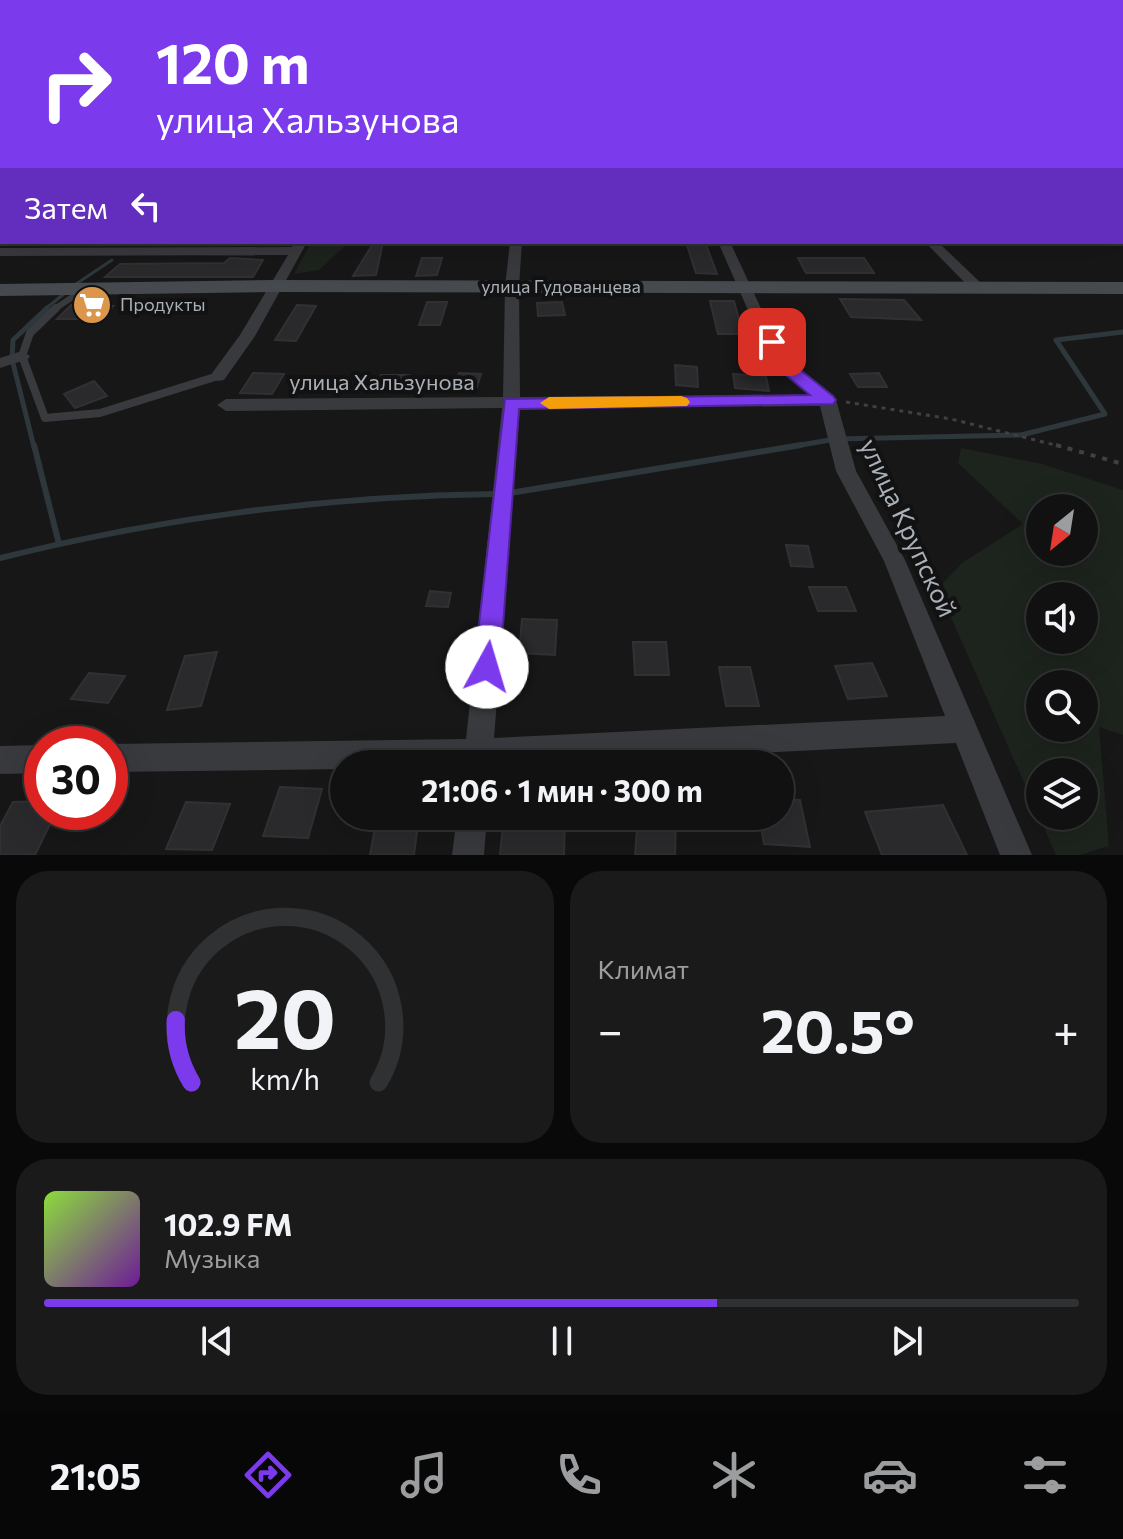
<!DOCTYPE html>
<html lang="ru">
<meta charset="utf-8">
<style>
:root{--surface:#111112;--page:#1a1a1b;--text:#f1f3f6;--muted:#9c9d9f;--line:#303132;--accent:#7c3aed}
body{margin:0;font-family:Commissioner,sans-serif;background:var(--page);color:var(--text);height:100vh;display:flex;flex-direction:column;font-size:30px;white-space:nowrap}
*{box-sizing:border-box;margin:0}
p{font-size:26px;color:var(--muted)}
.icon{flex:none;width:44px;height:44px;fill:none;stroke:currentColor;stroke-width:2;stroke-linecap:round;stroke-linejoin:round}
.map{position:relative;height:855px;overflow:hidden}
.drawer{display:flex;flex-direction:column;gap:16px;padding:16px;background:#09090a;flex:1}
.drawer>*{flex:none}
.top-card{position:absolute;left:0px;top:0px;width:1124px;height:244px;box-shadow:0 8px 32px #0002,0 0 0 2px var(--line);background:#7c3aed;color:#fff;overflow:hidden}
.needle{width:52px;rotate:210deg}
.fabs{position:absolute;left:1026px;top:494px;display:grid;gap:16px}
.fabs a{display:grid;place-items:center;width:72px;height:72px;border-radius:50%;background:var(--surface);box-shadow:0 8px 32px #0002,0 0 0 2px var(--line);font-size:40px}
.speed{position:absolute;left:24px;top:726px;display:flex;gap:16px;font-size:40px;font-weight:700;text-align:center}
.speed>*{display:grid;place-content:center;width:104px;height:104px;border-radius:50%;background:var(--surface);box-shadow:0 8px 32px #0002,0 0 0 2px var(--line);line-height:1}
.speed .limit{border:12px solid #d22;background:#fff;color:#111}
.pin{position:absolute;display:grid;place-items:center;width:68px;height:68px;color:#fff;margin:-34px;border-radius:16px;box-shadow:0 4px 12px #0006}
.me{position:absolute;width:88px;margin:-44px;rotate:6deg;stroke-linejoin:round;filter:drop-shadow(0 0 6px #0008)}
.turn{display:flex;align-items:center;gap:28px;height:168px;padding:0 24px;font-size:36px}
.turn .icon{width:104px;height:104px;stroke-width:2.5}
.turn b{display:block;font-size:56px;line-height:68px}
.then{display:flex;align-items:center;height:76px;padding:0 24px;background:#0003;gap:16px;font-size:30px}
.big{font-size:60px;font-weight:700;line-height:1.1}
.drawer .card{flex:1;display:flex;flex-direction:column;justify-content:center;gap:12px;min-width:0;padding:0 28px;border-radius:32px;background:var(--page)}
.drawer .dial{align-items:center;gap:0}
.dial svg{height:208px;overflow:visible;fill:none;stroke:var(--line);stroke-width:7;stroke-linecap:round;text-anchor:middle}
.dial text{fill:var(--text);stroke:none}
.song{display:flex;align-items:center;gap:24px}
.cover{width:96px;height:96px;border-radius:12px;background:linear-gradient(135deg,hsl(90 70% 55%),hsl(280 70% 35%))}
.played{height:8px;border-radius:4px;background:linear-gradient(90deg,var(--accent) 65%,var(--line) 65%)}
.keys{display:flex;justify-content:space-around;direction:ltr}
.heat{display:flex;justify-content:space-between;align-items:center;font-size:44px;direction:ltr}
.drawer .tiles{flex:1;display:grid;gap:16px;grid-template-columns:1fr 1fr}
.card:last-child{grid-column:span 2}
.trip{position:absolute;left:330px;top:750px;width:464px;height:80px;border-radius:40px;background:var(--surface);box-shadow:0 8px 32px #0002,0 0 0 2px var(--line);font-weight:700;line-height:80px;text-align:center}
.dock{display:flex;height:128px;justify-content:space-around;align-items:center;background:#070707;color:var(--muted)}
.dock .icon{width:56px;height:56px}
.dock .current{color:var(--accent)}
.dock b{font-size:36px;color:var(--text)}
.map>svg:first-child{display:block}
.green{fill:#1d231d;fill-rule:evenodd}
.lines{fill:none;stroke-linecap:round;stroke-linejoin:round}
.stream-far2{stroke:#2e373b;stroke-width:3}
.stream-far1{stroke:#2e373b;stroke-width:5}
.stream{stroke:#2e373b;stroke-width:6}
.building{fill:#2a2a2c;stroke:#313134;stroke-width:2}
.path-far1{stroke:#3e4144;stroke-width:3;stroke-dasharray:4 5;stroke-linecap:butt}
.path{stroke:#3e4144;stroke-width:4;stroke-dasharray:5 7;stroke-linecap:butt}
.lane-far1{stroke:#383a3d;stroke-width:6}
.lane{stroke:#383a3d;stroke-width:8}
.street{fill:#383a3d;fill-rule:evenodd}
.secondary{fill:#46494d;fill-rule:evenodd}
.route{fill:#7c3aed;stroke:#51269a;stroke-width:2}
.slow{fill:#f59e0b}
.labels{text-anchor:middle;stroke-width:8;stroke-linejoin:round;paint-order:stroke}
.far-street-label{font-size:18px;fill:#aab0b7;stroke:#121213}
.far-poi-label{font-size:18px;fill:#aab0b7;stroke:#121213;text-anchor:start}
.street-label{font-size:22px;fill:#aab0b7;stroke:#121213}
.near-street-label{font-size:26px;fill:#aab0b7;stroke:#121213}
</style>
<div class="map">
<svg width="1123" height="855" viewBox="0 0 1123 855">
<rect width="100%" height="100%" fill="#171718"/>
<path class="green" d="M 311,242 L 349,242 L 319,270 L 294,274 Z
M 961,448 L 1042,464 L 1123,490 L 1123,735 L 1099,727 L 1109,846 L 1080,855 L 1056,855 L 938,588 L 962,563 L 1023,524 L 958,463 ZM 1040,508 L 1084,508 L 1084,552 L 1040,552 ZM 1040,596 L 1084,596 L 1084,640 L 1040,640 ZM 1040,684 L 1084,684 L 1084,728 L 1040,728 ZM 1040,772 L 1084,772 L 1084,816 L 1040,816 Z"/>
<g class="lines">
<path class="stream-far2" d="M 73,286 L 112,260
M 44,310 L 65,293"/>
<path class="stream-far1" d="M 34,447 L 12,359 L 13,340 L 47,308
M 789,447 L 836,439 L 1021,435 L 1105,414 L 1056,340 L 1123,332"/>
<path class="stream" d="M 34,445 L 59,544
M 510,493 L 801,445
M 0,558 C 161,518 330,496 496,494"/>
</g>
<path class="building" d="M 374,242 L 383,242 L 376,275 L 353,276 Z
M 686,242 L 705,242 L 717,274 L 696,273 Z
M 230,258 L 263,260 L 253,277 L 105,277 L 120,264 L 224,263 Z
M 422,258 L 442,258 L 437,275 L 416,276 Z
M 798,258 L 864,258 L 874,273 L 806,273 Z
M 840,299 L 904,300 L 921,320 L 851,317 Z
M 710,301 L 734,301 L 743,334 L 718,334 Z
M 427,302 L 447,302 L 440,325 L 419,325 Z
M 562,302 L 565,315 L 538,316 L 537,303 Z
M 82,303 L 105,304 L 103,306 L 113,306 L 100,319 L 57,319 L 71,305 Z
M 297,305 L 316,306 L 296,341 L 275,340 Z
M 675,365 L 697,367 L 698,387 L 676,385 Z
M 253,373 L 284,374 L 272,394 L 240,393 Z
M 459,373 L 481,374 L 476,390 L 454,389 Z
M 879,373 L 887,387 L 858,387 L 850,374 Z
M 733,374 L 766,376 L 769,391 L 735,388 Z
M 381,375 L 409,375 L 405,390 L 375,390 Z
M 94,381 L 107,396 L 75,408 L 64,394 Z
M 786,545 L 808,546 L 813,567 L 791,566 Z
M 809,587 L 846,587 L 856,611 L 818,611 Z
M 430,591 L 451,593 L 448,607 L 426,606 Z
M 522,619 L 557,620 L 555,655 L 519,653 Z
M 633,642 L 666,642 L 669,675 L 635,675 Z
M 217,652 L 201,706 L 167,710 L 185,656 Z
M 872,663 L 887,696 L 848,699 L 835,666 Z
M 719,667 L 750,667 L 759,706 L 726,706 Z
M 89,673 L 125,676 L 108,703 L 71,699 Z
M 280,787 L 322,789 L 308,838 L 263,836 Z
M 780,799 L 800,800 L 810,847 L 764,844 L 759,816 L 780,816 Z
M 42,801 L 42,812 L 56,812 L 35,855 L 0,855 L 0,826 L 13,802 Z
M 186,802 L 230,804 L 212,850 L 166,849 Z
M 943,805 L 967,855 L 882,855 L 865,812 Z
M 377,816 L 419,816 L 414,855 L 370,855 Z
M 504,816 L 565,816 L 564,855 L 500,855 Z
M 638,816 L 676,816 L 675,855 L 635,855 Z"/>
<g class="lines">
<path class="path-far1" d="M 846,402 L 951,419 L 1063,447"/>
<path class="path" d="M 1056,445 L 1123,464"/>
<path class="lane-far1" d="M 53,310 L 83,290"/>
<path class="lane" d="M 56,308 L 30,333 L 22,356 L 45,418 L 100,413 L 218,376"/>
<path class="street" d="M 1122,147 L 1123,147 L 1123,153 L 1122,153 Z
M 1122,160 L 1123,160 L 1123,166 L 1122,166 Z
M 0,164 L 2,164 L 2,170 L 0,170 Z
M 1122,233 L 1123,234 L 1123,242 L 1122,241 Z
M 510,242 L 522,242 L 519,287 L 520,397 L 810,395 L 778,367 L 751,317 L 718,242 L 730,242 L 765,317 L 792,364 L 836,400 L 856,471 L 905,560 L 1032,855 L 1000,855 L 956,743 L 540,764 L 344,764 L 344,769 L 110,772 L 110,744 L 466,739 L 502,408 L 226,411 L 217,405 L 226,399 L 503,397 L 505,287 ZM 820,406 L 836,471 L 884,561 L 945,716 L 494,738 L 520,408 Z
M 925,242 L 938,242 L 983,285 L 983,291 L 973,291 Z
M 295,243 L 305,246 L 255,336 L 224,380 L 218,381 L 210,376 L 240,335 L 288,255 L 0,256 L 0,248 L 292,247 Z
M 22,351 L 30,356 L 28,359 L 0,368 L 0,358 Z
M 42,745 L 42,773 L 0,774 L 0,746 Z
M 457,816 L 487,816 L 484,855 L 452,855 Z"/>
<path class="secondary" d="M 2,129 L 2,137 L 0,138 L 0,130 Z
M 274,280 L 1123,282 L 1123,294 L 274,292 L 0,296 L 0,284 Z"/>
</g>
<linearGradient id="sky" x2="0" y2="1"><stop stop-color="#0d0d0d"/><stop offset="0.5" stop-color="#363c48"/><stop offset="1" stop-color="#363c48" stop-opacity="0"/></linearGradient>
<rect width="1123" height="242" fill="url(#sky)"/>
<path class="route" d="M 772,337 L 777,339 L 793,364 L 833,396 L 836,400 L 833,404 L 519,409 L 500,667 L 496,675 L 487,679 L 478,675 L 474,667 L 505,399 L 810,395 L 781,371 L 764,342 Z"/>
<path class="slow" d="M 681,396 L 687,398 L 690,402 L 687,406 L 549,409 L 540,403 L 549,397 Z"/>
<defs>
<g id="supermarket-disc" transform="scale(2)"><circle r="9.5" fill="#dc964b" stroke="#121213"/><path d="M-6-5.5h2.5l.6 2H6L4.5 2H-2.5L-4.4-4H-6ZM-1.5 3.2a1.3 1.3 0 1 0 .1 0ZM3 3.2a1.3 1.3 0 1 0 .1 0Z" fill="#fff"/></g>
</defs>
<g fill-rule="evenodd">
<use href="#supermarket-disc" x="92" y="305"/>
</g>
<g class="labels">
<g class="far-street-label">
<text x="561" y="293">улица Гудованцева</text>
</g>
<g class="far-poi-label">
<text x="120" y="311">Продукты</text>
</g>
<g class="street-label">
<text x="382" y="390">улица Хальзунова</text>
</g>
<g class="near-street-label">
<text transform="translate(908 528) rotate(65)" y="9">улица Крупской</text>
</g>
</g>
</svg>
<div class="fabs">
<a><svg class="needle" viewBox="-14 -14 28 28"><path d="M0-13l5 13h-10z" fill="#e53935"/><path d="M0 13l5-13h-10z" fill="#9c9d9f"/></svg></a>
<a><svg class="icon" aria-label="sound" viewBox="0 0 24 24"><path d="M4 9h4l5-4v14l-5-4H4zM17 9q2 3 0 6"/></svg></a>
<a><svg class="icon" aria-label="search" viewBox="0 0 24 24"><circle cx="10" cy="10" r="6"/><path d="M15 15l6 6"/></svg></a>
<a><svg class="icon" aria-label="layers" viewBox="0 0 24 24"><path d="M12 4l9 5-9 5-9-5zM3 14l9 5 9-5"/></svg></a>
</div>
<div class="speed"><div class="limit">30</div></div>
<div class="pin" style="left:772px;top:342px;background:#d93025"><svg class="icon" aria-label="arrive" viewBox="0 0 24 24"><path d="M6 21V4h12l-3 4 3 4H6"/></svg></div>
<svg class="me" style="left:487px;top:667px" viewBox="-20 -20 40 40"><circle r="19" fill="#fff"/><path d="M0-13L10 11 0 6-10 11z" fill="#7c3aed"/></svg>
<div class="trip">21:06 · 1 мин · 300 m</div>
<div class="top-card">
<div class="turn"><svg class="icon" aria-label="right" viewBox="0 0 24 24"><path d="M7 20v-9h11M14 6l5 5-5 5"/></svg><div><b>120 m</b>улица Хальзунова</div></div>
<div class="then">Затем<svg class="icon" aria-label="left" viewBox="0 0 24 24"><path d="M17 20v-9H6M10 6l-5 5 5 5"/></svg></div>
</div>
</div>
<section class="drawer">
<div class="tiles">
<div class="card dial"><svg viewBox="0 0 100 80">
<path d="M14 69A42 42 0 1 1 86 69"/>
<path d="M14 69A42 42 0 0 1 8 45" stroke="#7c3aed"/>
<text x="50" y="56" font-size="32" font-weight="700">20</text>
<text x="50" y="72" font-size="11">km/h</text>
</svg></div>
<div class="card"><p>Климат</p>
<div class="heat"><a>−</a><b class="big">20.5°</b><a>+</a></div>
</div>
<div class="card">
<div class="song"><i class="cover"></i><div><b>102.9 FM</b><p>Музыка</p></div></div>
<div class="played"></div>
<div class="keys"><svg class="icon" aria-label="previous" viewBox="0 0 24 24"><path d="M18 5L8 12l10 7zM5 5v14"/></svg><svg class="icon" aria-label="pause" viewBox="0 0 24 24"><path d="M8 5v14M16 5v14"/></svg><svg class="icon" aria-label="next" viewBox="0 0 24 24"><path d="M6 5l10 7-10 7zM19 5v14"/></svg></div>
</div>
</div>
</section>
<nav class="dock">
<b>21:05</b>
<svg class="icon current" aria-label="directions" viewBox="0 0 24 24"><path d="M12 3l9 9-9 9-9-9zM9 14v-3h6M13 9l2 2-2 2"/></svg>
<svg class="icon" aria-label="music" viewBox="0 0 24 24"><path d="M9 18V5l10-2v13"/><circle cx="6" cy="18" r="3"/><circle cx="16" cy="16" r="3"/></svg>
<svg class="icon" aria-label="phone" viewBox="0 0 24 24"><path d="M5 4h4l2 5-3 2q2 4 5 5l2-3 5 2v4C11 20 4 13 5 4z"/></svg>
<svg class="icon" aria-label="climate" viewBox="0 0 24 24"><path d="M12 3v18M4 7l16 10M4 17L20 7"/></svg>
<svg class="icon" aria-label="car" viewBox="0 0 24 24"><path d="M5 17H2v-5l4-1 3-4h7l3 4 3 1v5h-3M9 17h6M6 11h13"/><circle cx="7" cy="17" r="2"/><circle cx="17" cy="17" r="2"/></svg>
<svg class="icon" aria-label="filters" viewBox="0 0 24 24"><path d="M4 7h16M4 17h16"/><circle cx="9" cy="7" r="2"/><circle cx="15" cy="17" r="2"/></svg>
</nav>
